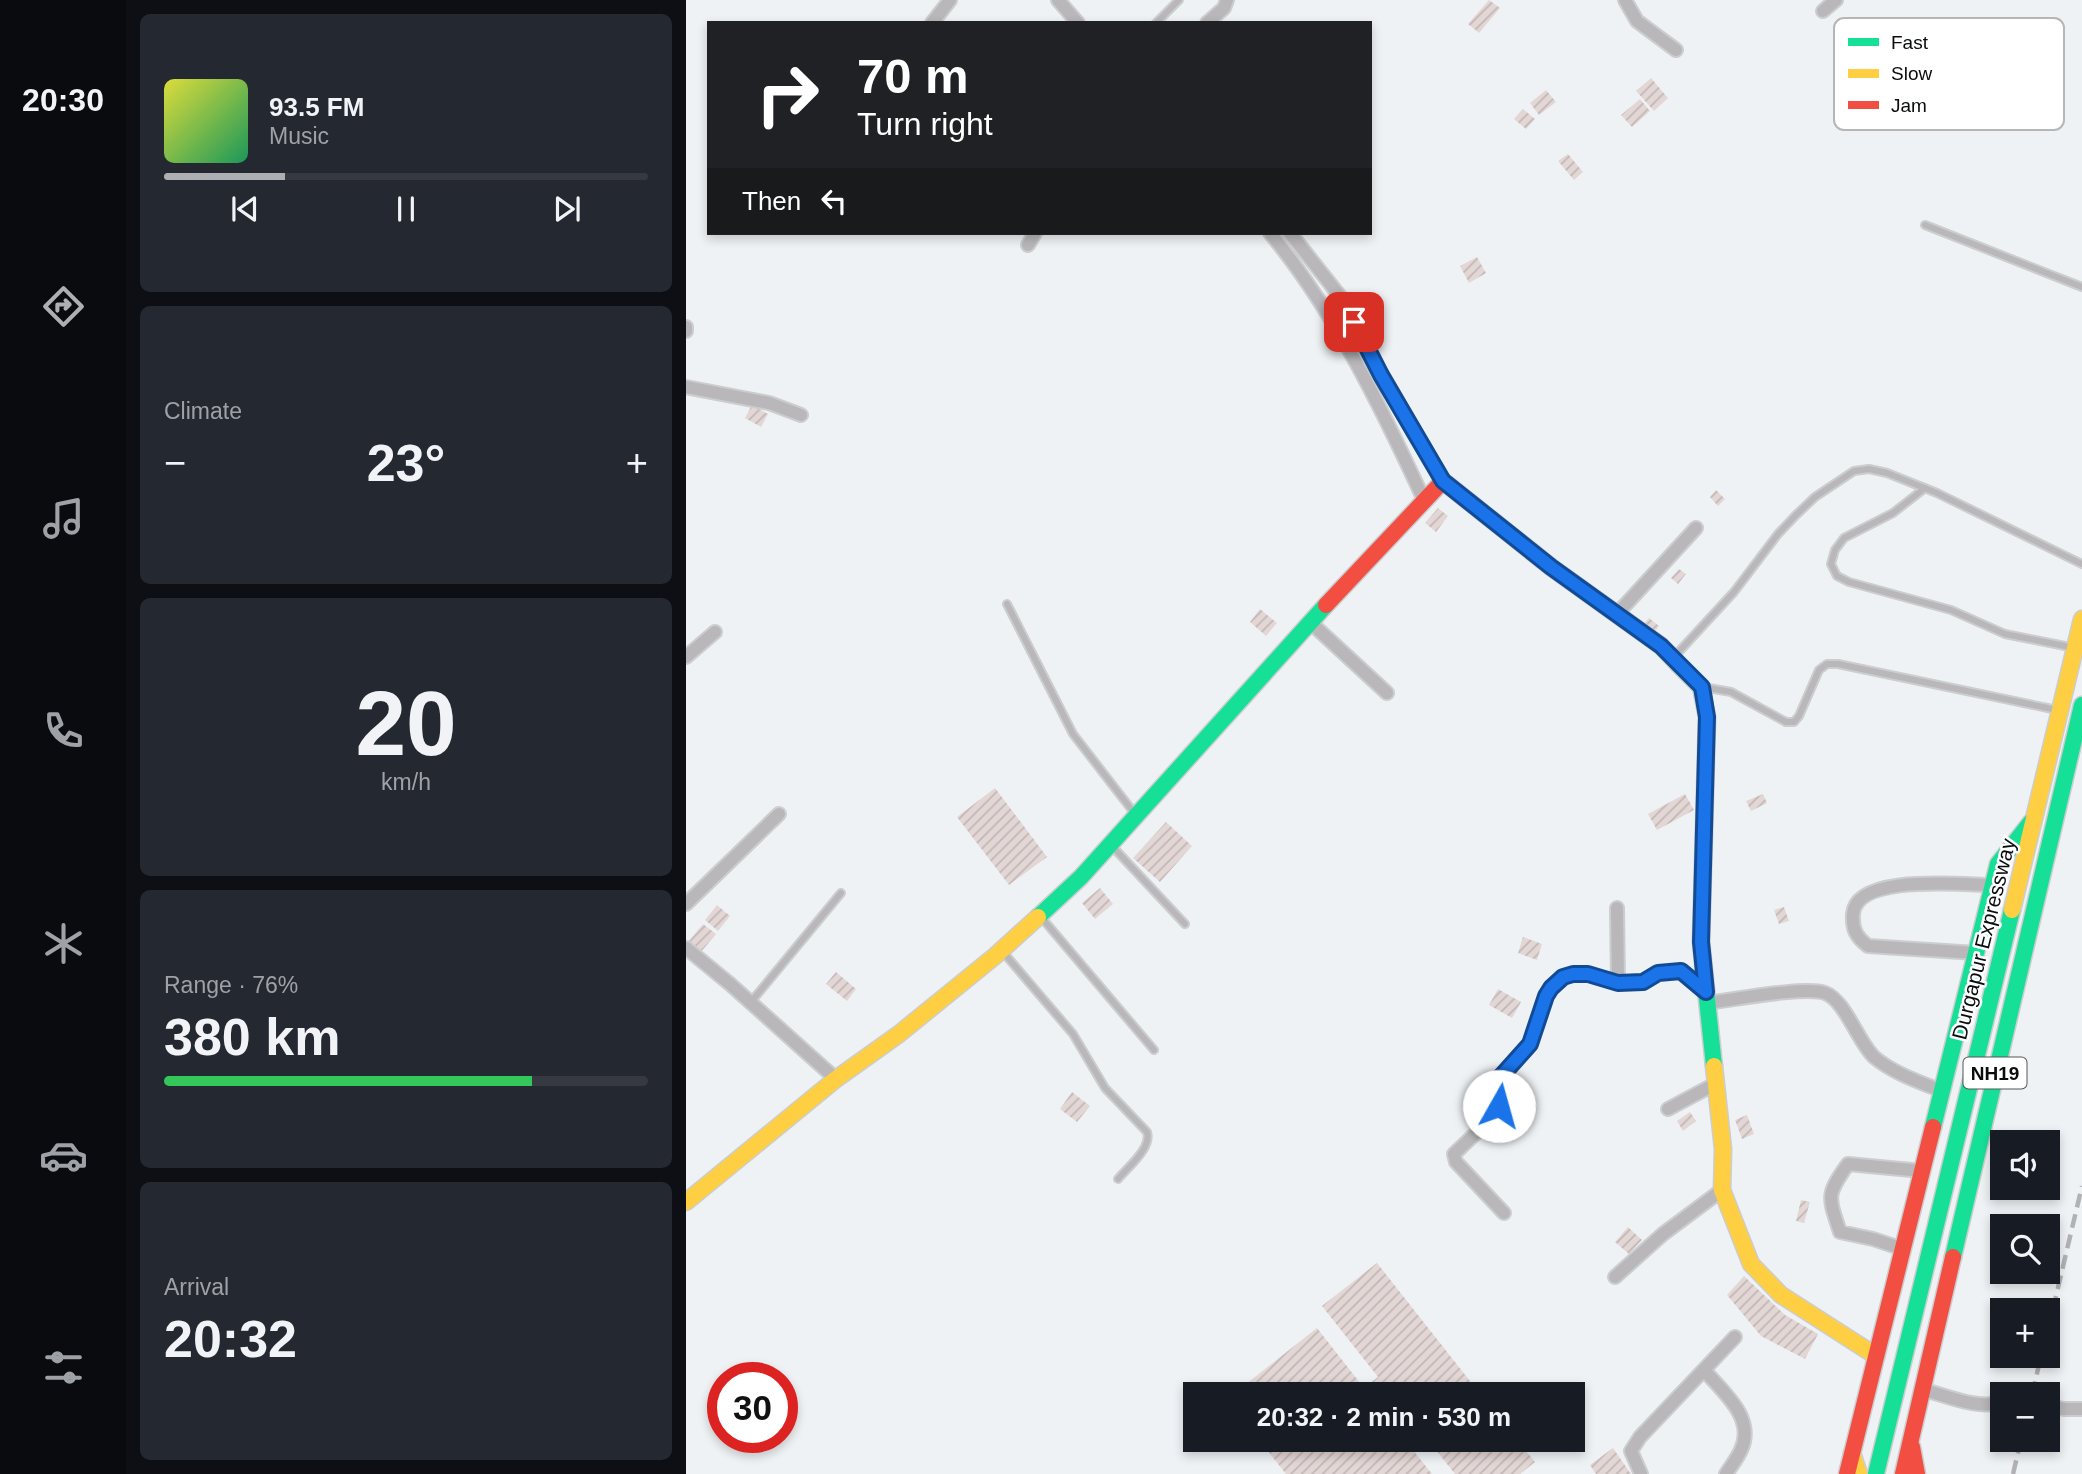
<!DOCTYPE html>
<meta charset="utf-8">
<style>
:root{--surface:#171b24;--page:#242831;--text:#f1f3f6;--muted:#9ea1a6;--line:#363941;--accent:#adafb2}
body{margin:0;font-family:Helvetica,sans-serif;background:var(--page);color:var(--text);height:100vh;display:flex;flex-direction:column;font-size:26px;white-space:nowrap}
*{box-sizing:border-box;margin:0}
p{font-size:23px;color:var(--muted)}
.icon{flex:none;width:38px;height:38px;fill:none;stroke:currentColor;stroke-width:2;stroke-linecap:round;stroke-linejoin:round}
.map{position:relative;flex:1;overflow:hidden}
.side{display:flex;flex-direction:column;gap:14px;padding:14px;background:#0d0f14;width:560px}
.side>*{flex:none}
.top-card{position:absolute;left:21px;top:21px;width:665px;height:214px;border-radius:0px;box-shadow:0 4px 10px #0003;background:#202124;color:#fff;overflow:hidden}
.fabs{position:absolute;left:1304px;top:1130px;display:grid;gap:14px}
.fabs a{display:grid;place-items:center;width:70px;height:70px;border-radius:0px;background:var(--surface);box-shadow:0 4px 10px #0003;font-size:35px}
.speed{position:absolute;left:21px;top:1362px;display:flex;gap:14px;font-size:35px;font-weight:700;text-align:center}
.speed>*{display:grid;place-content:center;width:91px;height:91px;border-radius:50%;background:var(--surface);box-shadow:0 4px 10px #0003;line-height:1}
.speed .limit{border:10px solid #d22;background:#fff;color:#111}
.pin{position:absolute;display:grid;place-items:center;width:60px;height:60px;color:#fff;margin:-30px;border-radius:14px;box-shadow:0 4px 10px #0006}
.me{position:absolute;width:77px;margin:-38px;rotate:7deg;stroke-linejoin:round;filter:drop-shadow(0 0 5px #0008)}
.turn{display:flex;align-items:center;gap:24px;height:147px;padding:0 35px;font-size:32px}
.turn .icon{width:91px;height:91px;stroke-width:2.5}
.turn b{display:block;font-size:49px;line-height:60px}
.then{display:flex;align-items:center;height:66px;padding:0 35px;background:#0003;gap:14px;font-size:26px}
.big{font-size:52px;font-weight:800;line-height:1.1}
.side .widget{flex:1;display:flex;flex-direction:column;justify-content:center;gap:10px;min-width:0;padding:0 24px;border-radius:10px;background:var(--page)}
.side .dial{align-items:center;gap:0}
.dial b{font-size:91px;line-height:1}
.song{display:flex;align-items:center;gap:21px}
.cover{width:84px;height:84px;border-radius:10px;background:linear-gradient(135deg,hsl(60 70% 55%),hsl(150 70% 35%))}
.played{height:7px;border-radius:4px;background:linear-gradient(90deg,var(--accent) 25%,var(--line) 25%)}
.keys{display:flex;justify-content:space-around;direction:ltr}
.heat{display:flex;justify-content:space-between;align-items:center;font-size:38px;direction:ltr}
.charge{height:10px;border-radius:5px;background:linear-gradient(90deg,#34c759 76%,var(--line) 0)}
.trip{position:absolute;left:497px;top:1382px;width:402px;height:70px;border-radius:0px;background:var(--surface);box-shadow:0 4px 10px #0003;font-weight:800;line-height:70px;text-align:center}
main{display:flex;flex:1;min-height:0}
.dock{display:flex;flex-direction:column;width:126px;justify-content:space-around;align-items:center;background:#090b0e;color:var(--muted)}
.dock .icon{width:49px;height:49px}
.dock .on{color:var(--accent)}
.dock b{font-size:32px;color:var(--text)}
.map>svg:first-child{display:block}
.building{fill:url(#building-hatch)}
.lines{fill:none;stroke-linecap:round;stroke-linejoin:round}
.lane-casing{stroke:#cbcdcf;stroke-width:10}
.street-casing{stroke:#cbcdcf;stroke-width:16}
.fast-casing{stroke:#cbcdcf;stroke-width:19}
.slow-casing{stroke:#cbcdcf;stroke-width:19}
.jam-casing{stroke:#cbcdcf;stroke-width:19}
.lane{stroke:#b9b7b9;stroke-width:6}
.street{stroke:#b9b7b9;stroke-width:12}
.fast{stroke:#16e098;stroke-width:16}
.slow{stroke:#ffcf43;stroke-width:16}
.jam{stroke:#f24e42;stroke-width:16}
.rail{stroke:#b2b2b4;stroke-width:4.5;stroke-dasharray:14 7;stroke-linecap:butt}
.route-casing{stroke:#114b97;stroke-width:18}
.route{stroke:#1a73e8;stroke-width:12}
.labels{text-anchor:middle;stroke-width:5;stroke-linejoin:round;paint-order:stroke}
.shield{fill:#fff;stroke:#545556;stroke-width:2}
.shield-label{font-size:19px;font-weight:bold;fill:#0a0c0d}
.street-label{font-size:21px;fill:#0a0c0d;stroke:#fff}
.key{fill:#fff;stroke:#b6b6b6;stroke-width:2}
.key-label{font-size:19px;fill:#0a0c0d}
</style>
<main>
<nav class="dock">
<b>20:30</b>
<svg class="icon on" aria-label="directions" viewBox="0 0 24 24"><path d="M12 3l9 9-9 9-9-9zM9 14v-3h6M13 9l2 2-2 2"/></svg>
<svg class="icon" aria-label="music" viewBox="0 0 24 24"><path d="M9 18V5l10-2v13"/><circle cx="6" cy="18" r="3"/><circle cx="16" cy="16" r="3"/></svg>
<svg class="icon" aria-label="phone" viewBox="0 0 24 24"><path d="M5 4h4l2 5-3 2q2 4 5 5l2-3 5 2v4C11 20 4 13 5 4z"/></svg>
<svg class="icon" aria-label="climate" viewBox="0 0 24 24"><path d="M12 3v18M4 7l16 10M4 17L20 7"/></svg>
<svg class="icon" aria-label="car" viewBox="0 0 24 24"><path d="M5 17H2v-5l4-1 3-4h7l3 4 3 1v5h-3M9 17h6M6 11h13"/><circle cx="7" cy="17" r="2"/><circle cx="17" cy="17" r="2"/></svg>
<svg class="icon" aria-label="filters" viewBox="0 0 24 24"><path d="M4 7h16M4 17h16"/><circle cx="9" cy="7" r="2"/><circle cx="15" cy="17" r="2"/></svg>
</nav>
<section class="side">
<div class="widget">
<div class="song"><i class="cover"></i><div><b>93.5 FM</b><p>Music</p></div></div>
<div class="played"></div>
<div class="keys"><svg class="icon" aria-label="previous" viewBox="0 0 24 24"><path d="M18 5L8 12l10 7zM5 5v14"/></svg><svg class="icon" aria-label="pause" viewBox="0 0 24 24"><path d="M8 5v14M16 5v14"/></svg><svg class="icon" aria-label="next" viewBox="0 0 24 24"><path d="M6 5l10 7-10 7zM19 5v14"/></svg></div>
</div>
<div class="widget"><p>Climate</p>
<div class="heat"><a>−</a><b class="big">23°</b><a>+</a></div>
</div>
<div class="widget dial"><b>20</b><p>km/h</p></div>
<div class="widget"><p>Range · 76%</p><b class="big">380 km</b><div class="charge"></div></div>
<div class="widget"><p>Arrival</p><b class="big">20:32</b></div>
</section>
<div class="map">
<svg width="1396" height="1474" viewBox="0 0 1396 1474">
<defs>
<pattern id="building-hatch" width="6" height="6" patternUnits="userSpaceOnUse" patternTransform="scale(1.75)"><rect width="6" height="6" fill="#e3d7d5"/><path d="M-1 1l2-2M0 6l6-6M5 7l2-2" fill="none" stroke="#c1b7b6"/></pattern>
</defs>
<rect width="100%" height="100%" fill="#eff2f5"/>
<path class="building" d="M 803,0 L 814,8 L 793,33 L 782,24 Z
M 965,78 L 982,98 L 968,111 L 950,91 Z
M 860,90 L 870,102 L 853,115 L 844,103 Z
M 954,99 L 964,111 L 946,127 L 935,115 Z
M 837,109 L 849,119 L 840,129 L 828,119 Z
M 882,154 L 897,172 L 888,180 L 872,161 Z
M 791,257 L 800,273 L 783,283 L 774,266 Z
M 66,405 L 82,414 L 75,427 L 59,418 Z
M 1030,490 L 1039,499 L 1032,506 L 1024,497 Z
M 752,508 L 762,516 L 750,532 L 739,523 Z
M 993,569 L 1000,574 L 992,584 L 985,578 Z
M 574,609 L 591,623 L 580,636 L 564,622 Z
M 963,618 L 973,626 L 966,636 L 955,627 Z
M 309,788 L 361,857 L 323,885 L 271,817 Z
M 999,794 L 1008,810 L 971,830 L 962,814 Z
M 1077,794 L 1081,803 L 1065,811 L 1060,801 Z
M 480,822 L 506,846 L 474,882 L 447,858 Z
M 414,888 L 427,904 L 409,919 L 396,903 Z
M 31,905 L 44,916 L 32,931 L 19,920 Z
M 1098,907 L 1103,921 L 1093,924 L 1088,910 Z
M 17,924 L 30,934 L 14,953 L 2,942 Z
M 837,937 L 856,944 L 851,960 L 832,953 Z
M 150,972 L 170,989 L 161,1001 L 140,984 Z
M 812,989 L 835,1002 L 826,1018 L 803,1005 Z
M 386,1092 L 404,1106 L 391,1122 L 374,1109 Z
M 1004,1112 L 1010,1121 L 997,1131 L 991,1121 Z
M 1061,1115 L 1068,1134 L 1056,1139 L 1049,1120 Z
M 1115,1200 L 1124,1202 L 1118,1223 L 1110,1221 Z
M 942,1227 L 956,1240 L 943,1254 L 929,1242 Z
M 691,1263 L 795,1395 L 546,1395 L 631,1328 L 678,1388 L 692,1377 L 636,1306 Z
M 1058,1276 L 1099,1315 L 1132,1334 L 1119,1359 L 1075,1336 L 1041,1295 Z
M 573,1440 L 719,1440 L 746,1474 L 600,1474 Z
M 742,1440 L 831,1440 L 849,1462 L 834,1474 L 769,1474 Z
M 927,1448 L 945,1474 L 910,1474 L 904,1465 Z"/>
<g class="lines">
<g class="lane-casing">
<path id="lane" d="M 470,23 L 493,0
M 1239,225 L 1396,287
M 1239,488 L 1207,513 L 1158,538 L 1149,550 L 1145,564 L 1151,576 L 1163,582 L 1265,610 L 1319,634 L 1384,647
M 321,604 L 387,734 L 449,814
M 988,657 L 1048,592 L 1092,534 L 1110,515 L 1129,497 L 1168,471 L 1183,469 L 1201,473 L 1251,493 L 1396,564
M 1017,687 L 1045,692 L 1100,722 L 1108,722 L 1113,716 L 1133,670 L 1141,664 L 1152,664 L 1371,710
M 425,845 L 499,924
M 355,917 L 468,1050
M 317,952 L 387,1034 L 419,1088 L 461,1132 C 466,1148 442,1167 432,1179
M 65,1002 L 155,893"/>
</g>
<g class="street-casing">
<path id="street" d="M 372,0 L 392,23
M 939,0 L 951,21 L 990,50
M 1137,11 L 1150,0
M 246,23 L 264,0
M 521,23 L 538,8 L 541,0
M 584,233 C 649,312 695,407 738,500
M 604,233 L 657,300 L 677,342 L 757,481
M 342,245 L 349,233
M 0,327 L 0,331
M 0,387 L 83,403 L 115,415
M 931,614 L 1010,528
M 624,622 L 701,693
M 0,657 L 29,632
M 0,904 L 93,814
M 931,908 L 932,983
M 0,948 L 44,984 L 150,1079
M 1290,953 L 1182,946 C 1170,937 1166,929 1167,914 C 1170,873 1278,885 1306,885
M 1021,1003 C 1047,1000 1118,986 1139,993 C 1159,1000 1172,1042 1188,1057 C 1207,1073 1233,1082 1256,1091
M 982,1109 L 1029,1084
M 818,1213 L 770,1162 L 768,1154 L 811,1113 C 816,1102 808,1092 810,1082 L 844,1043 L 860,996 L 865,987 L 877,977 L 887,974 L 902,974 L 932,983 L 957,982 L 972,973 L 994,971 L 1020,992
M 1217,1249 L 1187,1239 L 1154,1232 C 1142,1196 1140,1195 1162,1164 L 1236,1171
M 929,1277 L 977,1234 L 1036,1190
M 1018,1370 C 1037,1392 1070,1418 1055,1450 C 1051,1459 1045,1466 1040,1474
M 1238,1390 C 1262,1396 1291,1410 1316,1402
M 1362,1406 L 1378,1409 L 1396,1409
M 955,1474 L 945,1451 L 954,1437 L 1049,1337"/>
</g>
<g class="fast-casing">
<path id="fast" d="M 993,665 L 1015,687 L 1021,717 L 1015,942 L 1028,1066
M 352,917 L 395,877 L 640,605
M 1247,1127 L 1312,864 L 1345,822
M 1267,1257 L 1396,705
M 1190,1474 L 1326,910"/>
</g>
<g class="slow-casing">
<path id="slow" d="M 1326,910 L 1396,619
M 1028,1066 L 1037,1149 L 1036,1190 L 1065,1264 L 1095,1295 L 1190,1356
M 0,1202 L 150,1079 L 213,1034 L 309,956 L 352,917
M 1166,1453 L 1173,1474"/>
</g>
<g class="jam-casing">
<path id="jam" d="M 640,605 L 757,481 L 865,567 L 975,646 L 993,665
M 1226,1447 L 1231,1474
M 1161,1474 L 1247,1127
M 1217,1474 L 1267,1257"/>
</g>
<use href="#lane" class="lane"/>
<use href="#street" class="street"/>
<use href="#fast" class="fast"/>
<use href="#slow" class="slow"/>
<use href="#jam" class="jam"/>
<path class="rail" d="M 1362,1330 L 1396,1186
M 1346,1395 L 1355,1356
M 1327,1474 L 1335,1440"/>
</g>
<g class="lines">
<g class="route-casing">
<path id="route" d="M 668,322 L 695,375 L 757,481 L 865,567 L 975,646 L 1016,687 L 1021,717 L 1015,942 L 1020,992 L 995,971 L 972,973 L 957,982 L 932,983 L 902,974 L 887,974 L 877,977 L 865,988 L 860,996 L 844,1044 L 810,1082 L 809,1090 L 813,1106"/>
</g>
<use href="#route" class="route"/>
</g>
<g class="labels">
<rect class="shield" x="1277.5" y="1057.5" width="63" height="31" rx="5"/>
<g class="shield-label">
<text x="1309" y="1080">NH19</text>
</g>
<g class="street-label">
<text transform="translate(1298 939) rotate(-76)" y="7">Durgapur Expressway</text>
</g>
</g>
<rect x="1148" y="18" width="230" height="112" rx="10" class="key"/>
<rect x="1162" y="38" width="31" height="8" fill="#16e098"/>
<rect x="1162" y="69" width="31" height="9" fill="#ffcf43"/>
<rect x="1162" y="101" width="31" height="8" fill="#f24e42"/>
<g class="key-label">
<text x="1205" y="49">Fast</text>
<text x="1205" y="80">Slow</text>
<text x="1205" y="112">Jam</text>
</g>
</svg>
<div class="fabs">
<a><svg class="icon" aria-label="sound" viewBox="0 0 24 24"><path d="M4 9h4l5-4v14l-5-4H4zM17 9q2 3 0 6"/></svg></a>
<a><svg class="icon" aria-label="search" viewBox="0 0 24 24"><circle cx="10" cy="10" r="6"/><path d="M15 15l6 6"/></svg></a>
<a>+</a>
<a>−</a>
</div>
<div class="speed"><div class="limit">30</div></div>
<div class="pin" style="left:668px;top:322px;background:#d93025"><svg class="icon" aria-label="arrive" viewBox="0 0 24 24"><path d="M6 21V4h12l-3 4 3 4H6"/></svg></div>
<svg class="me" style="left:813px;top:1106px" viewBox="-20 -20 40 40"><circle r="19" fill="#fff"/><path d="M0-13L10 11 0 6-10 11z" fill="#1a73e8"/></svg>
<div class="trip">20:32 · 2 min · 530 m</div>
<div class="top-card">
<div class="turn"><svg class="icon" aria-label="right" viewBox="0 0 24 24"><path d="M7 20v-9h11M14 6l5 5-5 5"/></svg><div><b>70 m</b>Turn right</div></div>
<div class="then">Then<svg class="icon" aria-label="left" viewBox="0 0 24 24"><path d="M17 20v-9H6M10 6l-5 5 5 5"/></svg></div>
</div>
</div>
</main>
